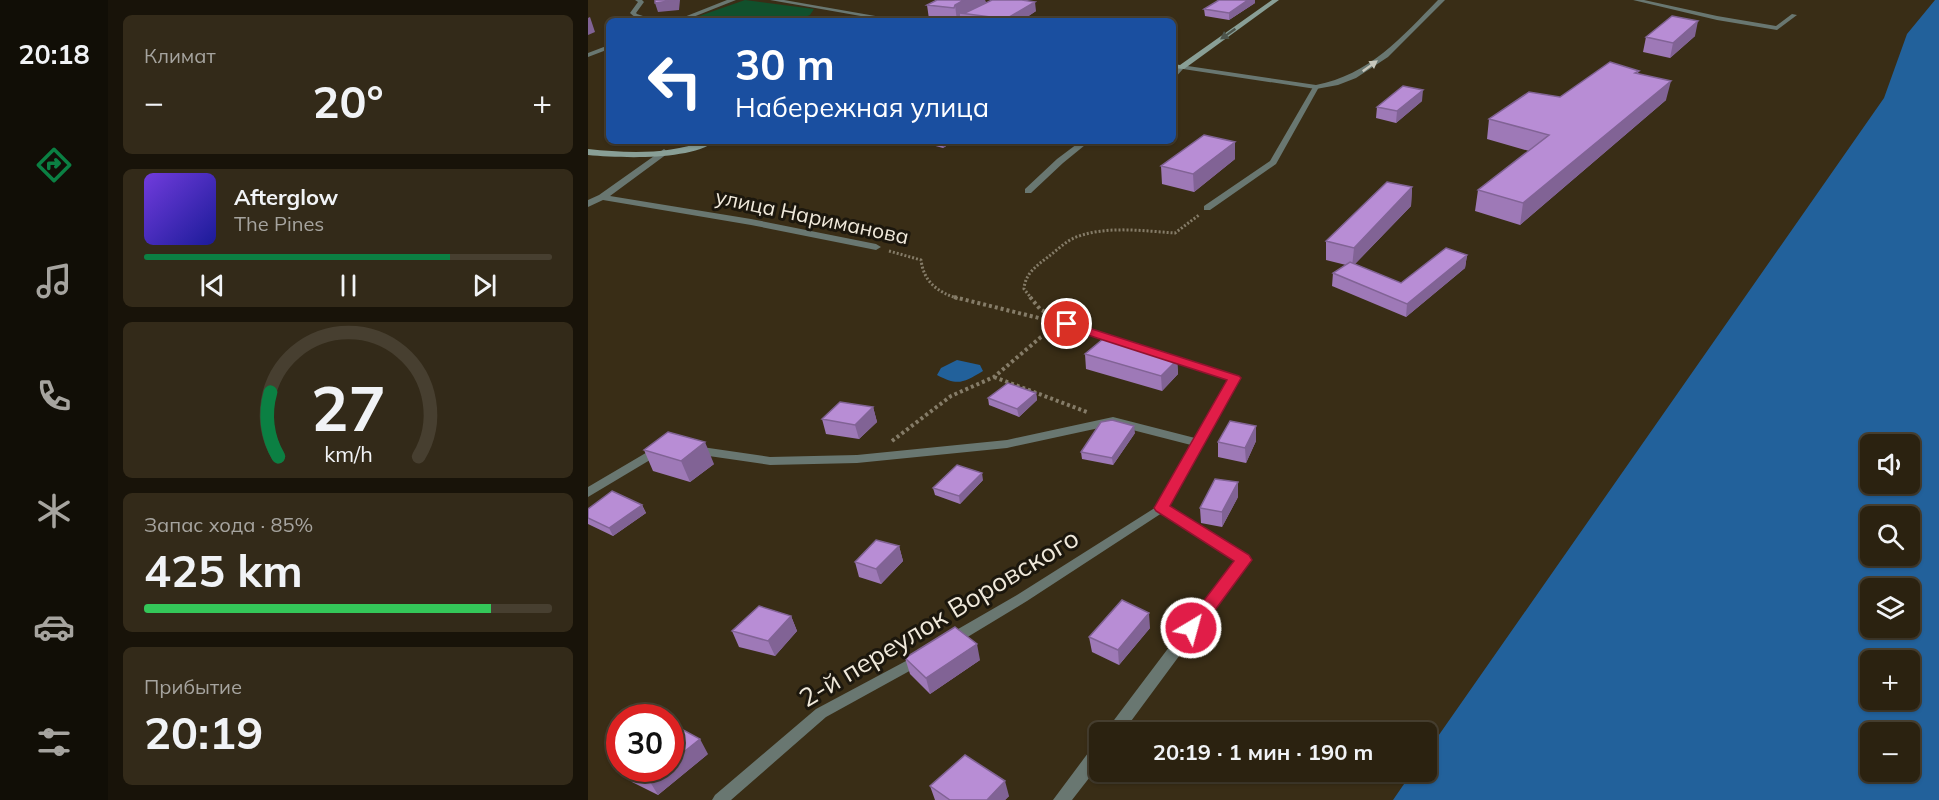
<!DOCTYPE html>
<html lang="ru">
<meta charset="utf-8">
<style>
:root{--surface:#2b2210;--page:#332a19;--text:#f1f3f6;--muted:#a6a49f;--line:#473f30;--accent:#0b8043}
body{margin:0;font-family:Mulish,sans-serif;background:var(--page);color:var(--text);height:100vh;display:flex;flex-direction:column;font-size:22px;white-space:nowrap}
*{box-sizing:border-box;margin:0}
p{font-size:20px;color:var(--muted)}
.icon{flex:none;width:33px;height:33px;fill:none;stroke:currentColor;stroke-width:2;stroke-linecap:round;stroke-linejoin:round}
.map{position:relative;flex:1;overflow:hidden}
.drawer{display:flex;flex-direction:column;gap:15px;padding:15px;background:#181309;width:480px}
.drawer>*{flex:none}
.banner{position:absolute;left:18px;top:18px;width:570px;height:126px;border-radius:9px;box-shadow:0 2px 4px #0004,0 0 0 2px var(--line);background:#1a4fa0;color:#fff;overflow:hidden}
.controls{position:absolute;left:1272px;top:434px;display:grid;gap:12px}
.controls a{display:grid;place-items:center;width:60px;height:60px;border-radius:9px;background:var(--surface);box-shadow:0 2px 4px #0004,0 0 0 2px var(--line);font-size:30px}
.speed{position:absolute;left:18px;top:704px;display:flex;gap:12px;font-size:30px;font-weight:700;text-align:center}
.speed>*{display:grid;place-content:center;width:78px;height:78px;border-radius:50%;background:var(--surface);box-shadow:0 2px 4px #0004,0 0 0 2px var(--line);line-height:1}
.speed .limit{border:9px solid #d22;background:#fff;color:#111}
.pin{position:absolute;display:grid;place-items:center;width:51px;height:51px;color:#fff;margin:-26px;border:3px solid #fff;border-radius:50%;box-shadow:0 2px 6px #0007}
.me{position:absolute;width:66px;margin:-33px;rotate:37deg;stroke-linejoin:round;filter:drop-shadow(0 0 4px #0008)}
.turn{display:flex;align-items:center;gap:21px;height:126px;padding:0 30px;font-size:27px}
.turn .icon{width:78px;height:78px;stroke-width:2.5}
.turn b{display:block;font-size:42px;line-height:51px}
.big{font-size:45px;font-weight:700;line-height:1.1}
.drawer .card{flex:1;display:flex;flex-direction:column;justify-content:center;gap:9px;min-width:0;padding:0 21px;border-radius:9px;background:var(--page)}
.drawer .dial{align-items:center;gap:0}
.dial svg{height:156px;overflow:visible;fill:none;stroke:var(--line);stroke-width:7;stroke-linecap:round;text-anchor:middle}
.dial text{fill:var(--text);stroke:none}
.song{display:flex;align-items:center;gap:18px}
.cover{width:72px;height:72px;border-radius:9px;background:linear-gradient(135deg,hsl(260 70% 55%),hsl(240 70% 35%))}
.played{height:6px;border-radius:3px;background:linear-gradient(90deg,var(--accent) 75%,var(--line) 75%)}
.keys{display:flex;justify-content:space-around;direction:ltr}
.heat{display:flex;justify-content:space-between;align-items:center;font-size:33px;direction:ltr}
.charge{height:9px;border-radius:4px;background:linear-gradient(90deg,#34c759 85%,var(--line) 0)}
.trip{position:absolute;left:501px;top:722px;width:348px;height:60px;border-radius:9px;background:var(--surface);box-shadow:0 2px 4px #0004,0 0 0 2px var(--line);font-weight:700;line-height:60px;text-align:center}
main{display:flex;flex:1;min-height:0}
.tabs{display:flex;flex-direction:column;width:108px;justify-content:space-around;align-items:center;background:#110e06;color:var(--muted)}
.tabs .icon{width:42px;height:42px}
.tabs .current{color:var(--accent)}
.tabs b{font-size:27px;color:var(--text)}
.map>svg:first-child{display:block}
.green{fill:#11502c}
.water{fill:#22619b;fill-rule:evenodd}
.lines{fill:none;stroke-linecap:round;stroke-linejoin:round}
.path-far1{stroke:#857c68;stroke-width:3;stroke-dasharray:2 2;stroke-linecap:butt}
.path{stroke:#857c68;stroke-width:4;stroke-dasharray:3 3;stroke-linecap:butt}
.lane{fill:#697771;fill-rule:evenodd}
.street{fill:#697771;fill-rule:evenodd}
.secondary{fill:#899f96;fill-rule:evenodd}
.wall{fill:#9e79b7}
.shaded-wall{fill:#816395}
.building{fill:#b88dd5;stroke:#816395;stroke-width:1.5}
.oneway{fill:#4d544b}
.oneway2{fill:#c8c7bb}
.route{fill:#e11d48;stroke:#92132f;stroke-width:1.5}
.labels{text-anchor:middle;stroke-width:6;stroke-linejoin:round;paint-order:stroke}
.street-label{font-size:21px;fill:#f0e9db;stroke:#1c170d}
.near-street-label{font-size:26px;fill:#f0e9db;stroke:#1c170d}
</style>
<main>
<nav class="tabs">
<b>20:18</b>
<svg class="icon current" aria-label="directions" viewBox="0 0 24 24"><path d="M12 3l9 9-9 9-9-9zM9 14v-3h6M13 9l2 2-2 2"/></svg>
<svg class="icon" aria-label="music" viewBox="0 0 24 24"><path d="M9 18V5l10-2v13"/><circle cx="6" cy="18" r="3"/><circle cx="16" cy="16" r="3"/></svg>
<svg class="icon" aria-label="phone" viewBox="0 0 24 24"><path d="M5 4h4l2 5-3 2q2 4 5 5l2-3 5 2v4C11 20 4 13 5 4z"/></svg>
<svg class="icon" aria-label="climate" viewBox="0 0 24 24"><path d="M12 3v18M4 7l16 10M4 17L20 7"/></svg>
<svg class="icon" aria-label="car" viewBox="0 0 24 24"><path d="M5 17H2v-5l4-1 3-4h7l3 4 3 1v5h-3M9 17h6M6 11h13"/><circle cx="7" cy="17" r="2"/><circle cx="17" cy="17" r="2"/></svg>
<svg class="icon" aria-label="filters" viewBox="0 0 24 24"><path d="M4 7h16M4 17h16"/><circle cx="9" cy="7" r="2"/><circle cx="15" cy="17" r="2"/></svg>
</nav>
<section class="drawer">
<div class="card"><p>Климат</p>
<div class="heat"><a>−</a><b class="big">20°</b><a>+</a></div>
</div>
<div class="card">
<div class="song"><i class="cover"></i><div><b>Afterglow</b><p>The Pines</p></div></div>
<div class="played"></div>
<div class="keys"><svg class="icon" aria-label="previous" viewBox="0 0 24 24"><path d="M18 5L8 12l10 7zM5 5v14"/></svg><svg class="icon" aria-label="pause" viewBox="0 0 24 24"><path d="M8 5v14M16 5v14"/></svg><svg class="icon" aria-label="next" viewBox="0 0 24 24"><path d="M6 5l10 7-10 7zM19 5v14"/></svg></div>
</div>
<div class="card dial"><svg viewBox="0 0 100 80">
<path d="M14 69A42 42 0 1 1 86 69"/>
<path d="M14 69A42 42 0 0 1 10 36" stroke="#0b8043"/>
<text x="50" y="56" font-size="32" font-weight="700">27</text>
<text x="50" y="72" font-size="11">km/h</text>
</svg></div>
<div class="card"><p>Запас хода · 85%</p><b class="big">425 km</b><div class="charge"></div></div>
<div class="card"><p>Прибытие</p><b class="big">20:19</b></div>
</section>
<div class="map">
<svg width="1351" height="800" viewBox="0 0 1351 800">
<rect width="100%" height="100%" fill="#392d16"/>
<path class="green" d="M 157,0 L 226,9 L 222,15 L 207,21 L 97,21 Z"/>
<path class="water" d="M 1347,0 L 1351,0 L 1351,800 L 805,800 L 825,771 L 838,771 L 839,752 L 1296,98 L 1319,34 ZM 1282,444 L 1322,444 L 1322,483 L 1282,483 ZM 1282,516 L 1322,516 L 1322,555 L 1282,555 ZM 1282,588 L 1322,588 L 1322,627 L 1282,627 ZM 1282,660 L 1322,660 L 1322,699 L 1282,699 ZM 1282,732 L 1322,732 L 1322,771 L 1282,771 Z
M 369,360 L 392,365 L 395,371 C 375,383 370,386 349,375 L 353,368 Z"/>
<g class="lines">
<path class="path-far1" d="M 301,251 L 333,260 C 336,283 350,292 371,299
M 444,299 L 436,289 C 437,274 448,266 460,257 C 468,251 477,242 486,238 C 517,225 555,231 587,233 L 611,215"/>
<path class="path" d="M 366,297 L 467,322
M 442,297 L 452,309 L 468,318
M 406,377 L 499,412
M 304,441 L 363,396 L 406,377 L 453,337 L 468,330"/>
<path class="lane" d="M 47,0 L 54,0 L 56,2 L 48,13 L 49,14 L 70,21 C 61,21 48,20 42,13 L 50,2 Z
M 728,85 L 731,87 L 688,164 L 622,210 L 616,210 L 616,206 L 682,161 L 725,87 Z
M 573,504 L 577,505 L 579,508 L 577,511 L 439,601 L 368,644 L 363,645 L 358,644 L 356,640 L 358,636 L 429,595 Z
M 331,654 L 336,655 L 338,659 L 336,663 L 238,717 L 143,800 L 124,800 L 127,795 L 228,709 Z"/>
<path class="street" d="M 139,0 L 148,0 L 95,21 L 86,21 Z
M 182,0 L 196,0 L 316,21 L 301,21 Z
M 850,0 L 857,0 L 800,57 L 768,78 L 750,85 L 728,89 L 595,69 L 585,80 L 585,73 L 593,65 L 728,85 C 781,75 814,37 850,0 Z
M 1045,0 L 1056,0 L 1129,16 L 1188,26 L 1204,14 L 1209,15 L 1189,30 L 1129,20 Z
M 21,45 L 21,49 L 0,57 L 0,53 Z
M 493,141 L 502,141 L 475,163 L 443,193 L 437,193 L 437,189 L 469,159 Z
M 76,149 L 80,152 L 79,154 L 22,196 L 163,219 L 288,244 L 293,247 L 288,250 L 163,225 L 15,200 L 0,207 L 0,200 L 11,195 Z
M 479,321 L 651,376 L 653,378 L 581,507 L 660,556 L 662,560 L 535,732 L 517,732 L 646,561 L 568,511 L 566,508 L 603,445 L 525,425 L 419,448 L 269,463 L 182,465 L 107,454 L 101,450 L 107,446 L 182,457 L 269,455 L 419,440 L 525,417 L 607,438 L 640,380 L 475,326 L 474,324 L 475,322 Z
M 73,444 L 79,448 L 77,451 L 0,497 L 0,487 Z
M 512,743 L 512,764 L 484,800 L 465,800 L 506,745 Z"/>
<path class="secondary" d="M 684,0 L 691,0 L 596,69 L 585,68 L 585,64 L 592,65 Z
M 116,141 L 128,141 C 101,161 33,158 0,155 L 0,149 C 38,153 80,155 116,141 Z"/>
</g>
<path class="wall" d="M 397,0 L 398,3 L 448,11 L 433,21 L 373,21 L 372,17 L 369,19 L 369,21 L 355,21 L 341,19 L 339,5 Z
M 667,3 L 641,20 L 617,16 L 616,9 Z
M 1107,36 L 1082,58 L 1055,52 L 1058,37 Z
M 1051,71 L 1050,73 L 1078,100 L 932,225 L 887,211 L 890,190 L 941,151 L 899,139 L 901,119 L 972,97 Z
M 834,101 L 808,123 L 788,118 L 789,107 Z
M 329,141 L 366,141 L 355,148 Z
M 647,159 L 606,192 L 574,184 L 573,166 Z
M 824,187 L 823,206 L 767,264 L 813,283 L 879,255 L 877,268 L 818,317 L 744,286 L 745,273 L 758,265 L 738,260 L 738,241 Z
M 497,354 L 589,360 L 590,374 L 574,391 L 498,369 Z
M 448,393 L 449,400 L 431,417 L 401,405 L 400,398 Z
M 285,407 L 289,422 L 271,439 L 238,434 L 234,419 Z
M 668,426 L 668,441 L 658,463 L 630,457 L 630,442 Z
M 547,433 L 525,465 L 494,459 L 493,452 Z
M 56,450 L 126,464 L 102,482 L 65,471 Z
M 395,480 L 372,504 L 347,495 L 345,488 Z
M 650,497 L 634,527 L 613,523 L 612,508 Z
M 54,505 L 58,513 L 25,536 L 0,524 L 0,509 Z
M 311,546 L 315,561 L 293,584 L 271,577 L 267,562 Z
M 203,616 L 209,631 L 187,656 L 151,647 L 144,631 Z
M 562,628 L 531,665 L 504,652 L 501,637 Z
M 317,658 L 392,660 L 342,694 L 322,674 Z
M 120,754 L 70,795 L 44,782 L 37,768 L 82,768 Z
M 342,786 L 421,796 L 417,800 L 347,800 Z"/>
<path class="shaded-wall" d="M 88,0 L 92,0 L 91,10 L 70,12 L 67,3 Z
M 376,0 L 397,0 L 398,4 L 378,14 L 372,13 L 372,17 L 369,19 L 369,21 L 367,5 Z
M 660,0 L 667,0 L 667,3 L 641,20 L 641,13 Z
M 447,2 L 448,11 L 433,21 L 418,21 L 418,19 Z
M 2,17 L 7,32 L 0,35 L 0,18 Z
M 1110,21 L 1107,36 L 1082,58 L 1085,43 Z
M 1083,81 L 1078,100 L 932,225 L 935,203 Z
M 835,90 L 834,101 L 808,123 L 809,111 Z
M 355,141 L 366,141 L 355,148 L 354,142 Z
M 647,142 L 647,159 L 606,192 L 605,174 Z
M 824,187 L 823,206 L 764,267 L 766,248 Z
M 879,255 L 877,268 L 818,317 L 819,304 Z
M 589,360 L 590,374 L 574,391 L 573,376 Z
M 448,393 L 449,400 L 431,417 L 429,409 Z
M 285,407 L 289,422 L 271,439 L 267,425 Z
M 546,426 L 547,433 L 525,465 L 524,458 Z
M 668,426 L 668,441 L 658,463 L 657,448 Z
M 117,442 L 126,464 L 102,482 L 93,461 Z
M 394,473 L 395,480 L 372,504 L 371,496 Z
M 650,482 L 650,497 L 634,527 L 634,512 Z
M 54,505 L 58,513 L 25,536 L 21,528 Z
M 311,546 L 315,561 L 293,584 L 288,569 Z
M 561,613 L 562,628 L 531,665 L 530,650 Z
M 203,616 L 209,631 L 187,656 L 180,641 Z
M 389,644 L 392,660 L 342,694 L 338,678 Z
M 112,739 L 120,754 L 70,795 L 61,780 L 76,768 L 82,768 L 82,763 Z
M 417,781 L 421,796 L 417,800 L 399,800 Z"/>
<path class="building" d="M 67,0 L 88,0 L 67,3 Z
M 349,0 L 376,0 L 367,5 L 366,8 L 339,5 Z
M 404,0 L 434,0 L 447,2 L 418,19 L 372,13 L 377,13 Z
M 631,0 L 660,0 L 641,13 L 616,9 Z
M 1084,16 L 1110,21 L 1085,43 L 1058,37 Z
M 1022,62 L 1051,71 L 1047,73 L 1083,81 L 935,203 L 890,190 L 961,135 L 901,119 L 941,92 L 972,97 Z
M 815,86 L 835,90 L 809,111 L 789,107 Z
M 616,135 L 647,142 L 605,174 L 573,166 Z
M 799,182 L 824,187 L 766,248 L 738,241 Z
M 858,248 L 879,255 L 819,304 L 745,273 L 762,262 L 813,283 Z
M 515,339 L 589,360 L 573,376 L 497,354 Z
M 420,383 L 448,393 L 429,409 L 400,398 Z
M 252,402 L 285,407 L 267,425 L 234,419 Z
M 524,420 L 546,426 L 524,458 L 493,452 L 513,422 Z
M 642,421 L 668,426 L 657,448 L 630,442 Z
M 80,432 L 117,442 L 93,461 L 56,450 Z
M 369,465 L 394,473 L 371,496 L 345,488 Z
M 627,479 L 650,482 L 634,512 L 612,508 Z
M 24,491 L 54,505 L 21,528 L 0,518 L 0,509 Z
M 288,540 L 311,546 L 288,569 L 267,562 Z
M 534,600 L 561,613 L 530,650 L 501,637 Z
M 171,606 L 203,616 L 180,641 L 144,631 Z
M 367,627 L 389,644 L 338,678 L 317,658 Z
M 86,725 L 112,739 L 82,763 L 82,728 Z
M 377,755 L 417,781 L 399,800 L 362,800 L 342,786 Z
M 39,768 L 76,768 L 61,780 Z"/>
<defs><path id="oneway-solid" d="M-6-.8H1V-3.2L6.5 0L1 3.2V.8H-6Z" transform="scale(1.5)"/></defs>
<use class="oneway" href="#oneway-solid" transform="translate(640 34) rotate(145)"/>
<use class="oneway2" href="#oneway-solid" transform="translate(782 66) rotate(-36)"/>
<path class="route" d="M 479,321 L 651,376 L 653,378 L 582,506 L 661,555 L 664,560 L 610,633 L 603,635 L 597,633 L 595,628 L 646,561 L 568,511 L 566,508 L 639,380 L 475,327 L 473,324 L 475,322 Z"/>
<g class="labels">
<g class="street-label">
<text transform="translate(224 217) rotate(12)" y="7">улица Нариманова</text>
</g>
<g class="near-street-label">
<text transform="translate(351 618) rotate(-31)" y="9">2-й переулок Воровского</text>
</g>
</g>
</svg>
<div class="controls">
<a><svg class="icon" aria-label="sound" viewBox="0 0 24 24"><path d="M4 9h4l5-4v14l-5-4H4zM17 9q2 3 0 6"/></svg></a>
<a><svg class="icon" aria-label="search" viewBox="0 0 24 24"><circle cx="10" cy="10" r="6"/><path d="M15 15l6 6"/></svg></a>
<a><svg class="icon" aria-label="layers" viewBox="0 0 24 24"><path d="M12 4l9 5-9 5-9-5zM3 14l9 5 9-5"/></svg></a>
<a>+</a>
<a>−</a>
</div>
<div class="speed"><div class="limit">30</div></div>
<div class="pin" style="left:479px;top:324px;background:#d93025"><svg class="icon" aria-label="arrive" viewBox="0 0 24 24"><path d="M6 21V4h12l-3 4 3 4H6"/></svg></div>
<svg class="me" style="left:603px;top:628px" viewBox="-20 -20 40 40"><circle r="17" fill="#e11d48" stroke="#fff" stroke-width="3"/><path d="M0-11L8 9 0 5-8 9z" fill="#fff"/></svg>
<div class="trip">20:19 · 1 мин · 190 m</div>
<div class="banner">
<div class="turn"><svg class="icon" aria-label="left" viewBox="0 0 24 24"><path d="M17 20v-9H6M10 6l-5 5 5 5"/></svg><div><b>30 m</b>Набережная улица</div></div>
</div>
</div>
</main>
